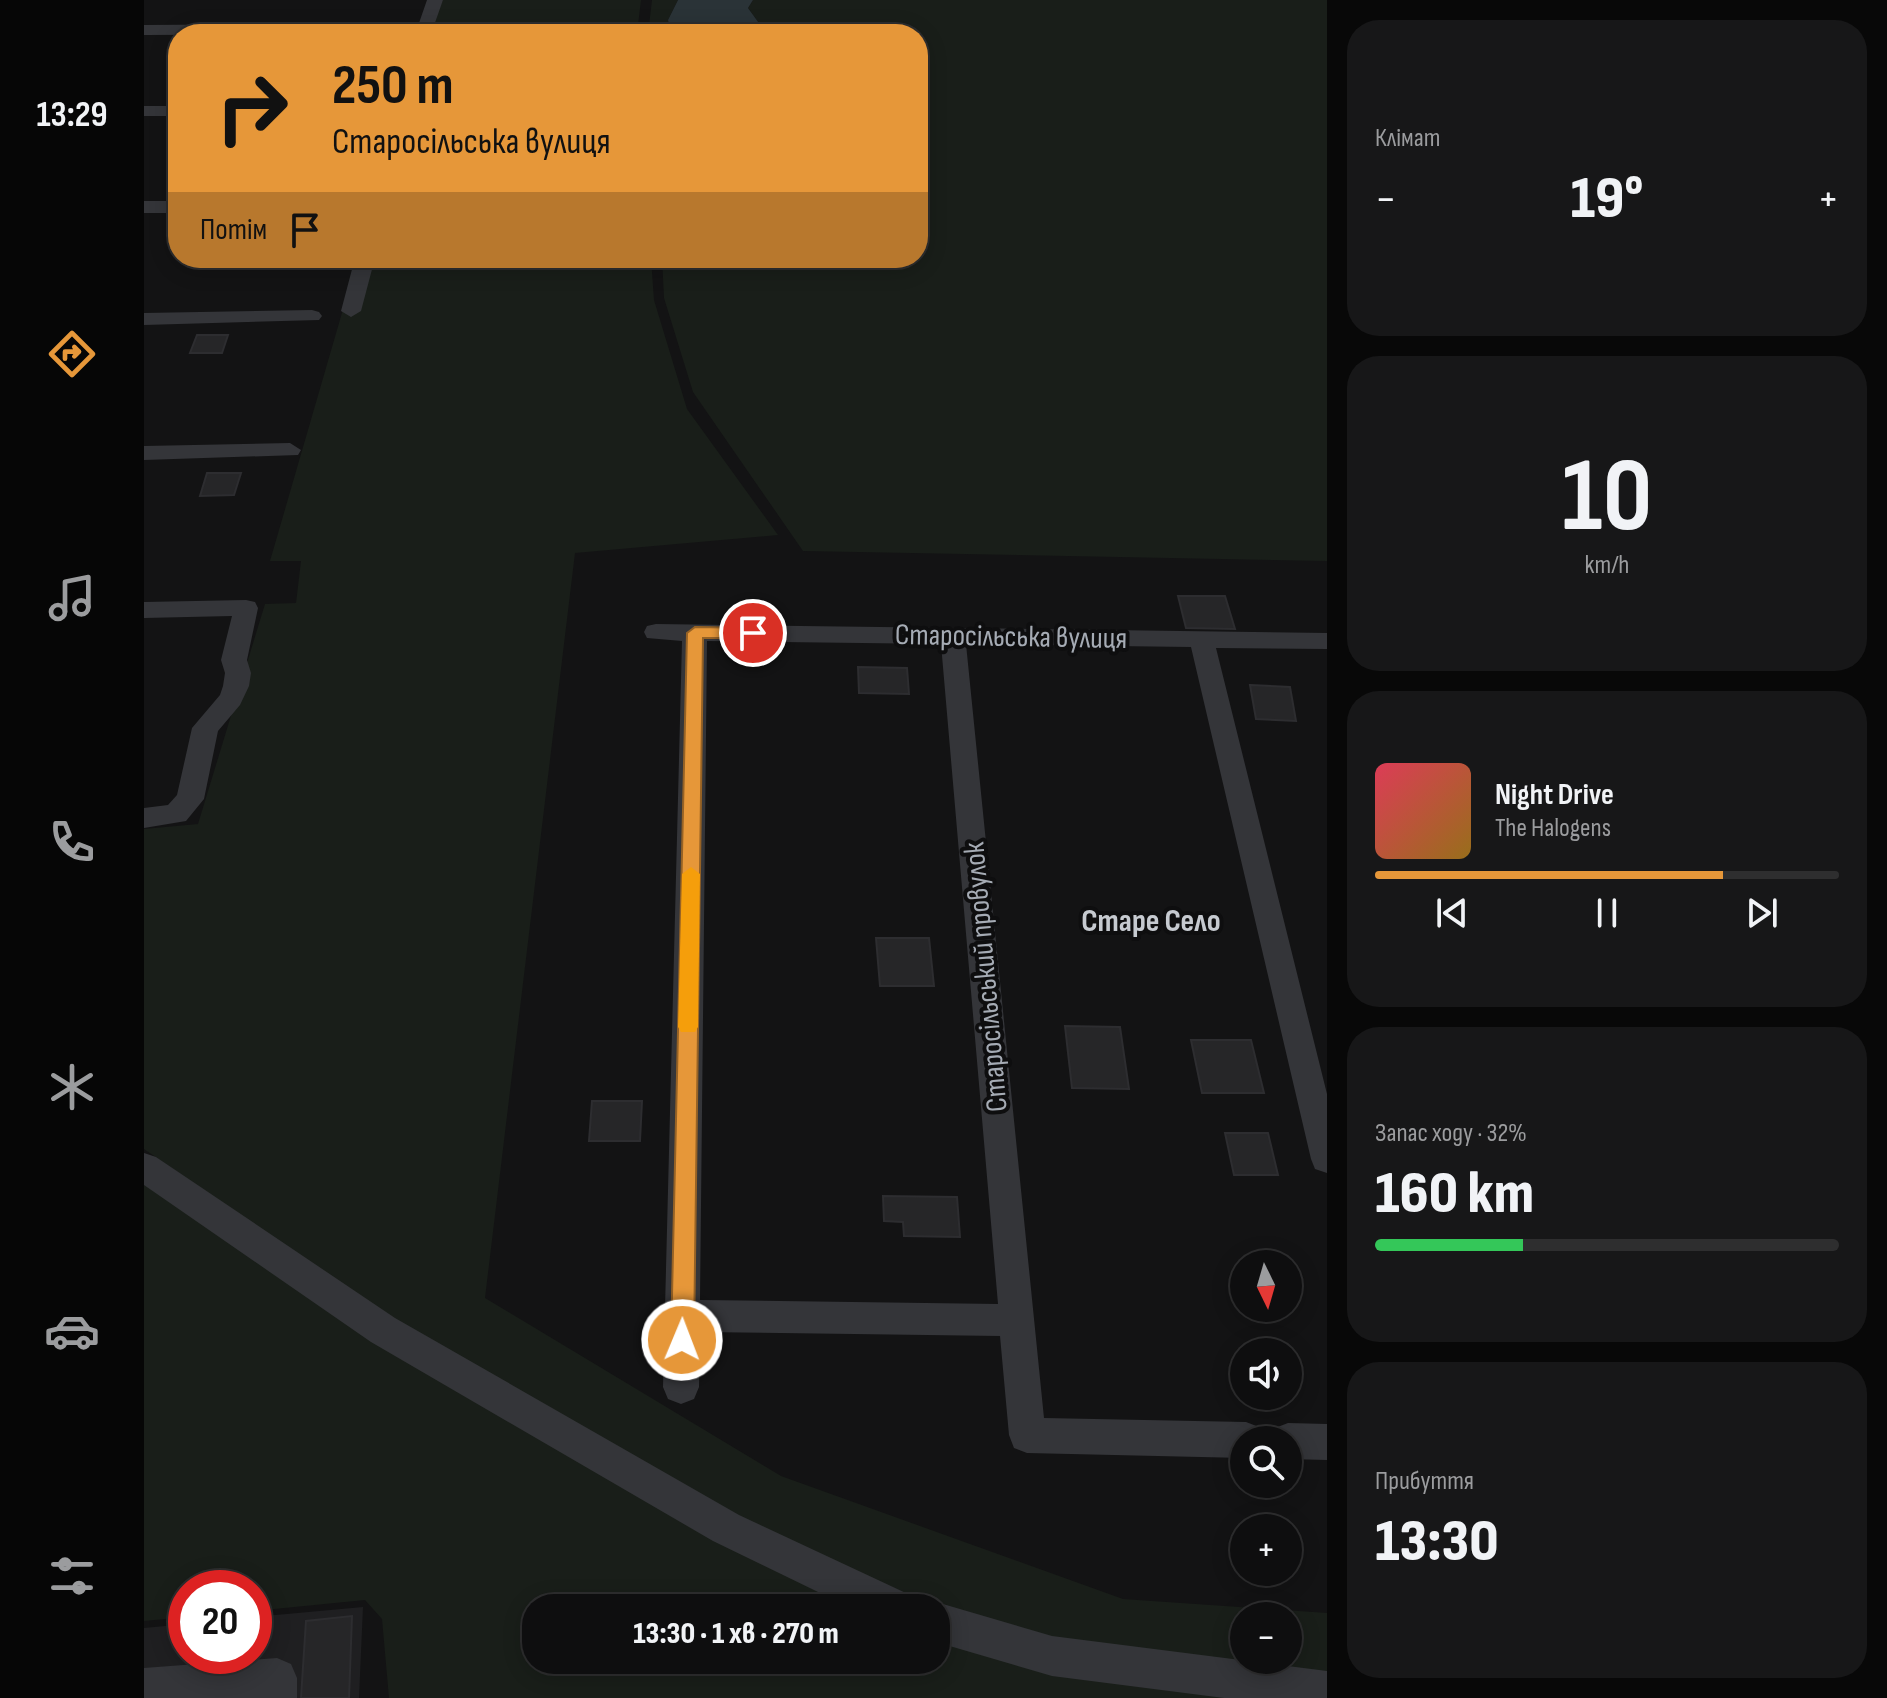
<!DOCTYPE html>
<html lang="uk">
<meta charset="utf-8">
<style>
:root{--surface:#0e0e0f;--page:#171718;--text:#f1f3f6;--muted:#9b9c9e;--line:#2e2e2f;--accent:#e69739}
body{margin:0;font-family:"Sofia Sans Condensed",sans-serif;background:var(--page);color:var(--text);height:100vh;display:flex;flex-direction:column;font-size:30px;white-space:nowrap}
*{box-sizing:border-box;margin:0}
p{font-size:26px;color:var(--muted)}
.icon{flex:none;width:44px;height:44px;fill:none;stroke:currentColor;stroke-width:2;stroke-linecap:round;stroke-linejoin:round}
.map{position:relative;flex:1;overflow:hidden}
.details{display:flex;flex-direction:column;gap:20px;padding:20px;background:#080808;width:560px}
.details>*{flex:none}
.hud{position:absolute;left:24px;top:24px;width:760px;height:244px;border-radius:32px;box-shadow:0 4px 20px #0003,0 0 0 2px var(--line);background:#e69739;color:#111;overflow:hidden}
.needle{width:52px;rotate:175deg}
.buttons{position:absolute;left:1086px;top:1250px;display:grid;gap:16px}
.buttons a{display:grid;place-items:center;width:72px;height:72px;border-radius:50%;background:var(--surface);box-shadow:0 4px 20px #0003,0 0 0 2px var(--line);font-size:40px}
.speed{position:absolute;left:24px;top:1570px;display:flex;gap:16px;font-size:40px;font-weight:700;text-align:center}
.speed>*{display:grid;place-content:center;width:104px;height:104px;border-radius:50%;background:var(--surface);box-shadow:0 4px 20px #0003,0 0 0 2px var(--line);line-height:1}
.speed .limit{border:12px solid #d22;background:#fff;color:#111}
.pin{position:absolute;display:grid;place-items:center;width:68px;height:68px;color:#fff;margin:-34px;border:4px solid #fff;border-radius:50%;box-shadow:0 2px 8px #0007}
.me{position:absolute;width:88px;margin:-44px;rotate:1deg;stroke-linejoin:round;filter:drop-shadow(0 0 6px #0008)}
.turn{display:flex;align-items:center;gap:28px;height:168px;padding:0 32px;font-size:36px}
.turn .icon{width:104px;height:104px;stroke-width:2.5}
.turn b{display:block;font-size:56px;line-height:68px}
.then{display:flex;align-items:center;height:76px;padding:0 32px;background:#0003;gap:16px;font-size:30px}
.big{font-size:60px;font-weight:800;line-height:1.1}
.details .tile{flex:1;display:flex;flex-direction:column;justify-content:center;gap:12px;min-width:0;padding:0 28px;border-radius:32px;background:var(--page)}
.details .dial{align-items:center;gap:0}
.dial b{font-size:104px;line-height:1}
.song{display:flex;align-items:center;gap:24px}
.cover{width:96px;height:96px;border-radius:12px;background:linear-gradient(135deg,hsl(350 70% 55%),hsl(40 70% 35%))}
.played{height:8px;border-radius:4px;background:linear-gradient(90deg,var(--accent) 75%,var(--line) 75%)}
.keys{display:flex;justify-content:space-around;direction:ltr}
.heat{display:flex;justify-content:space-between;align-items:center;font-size:44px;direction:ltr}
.charge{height:12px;border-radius:6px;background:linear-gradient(90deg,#34c759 32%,var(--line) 0)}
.trip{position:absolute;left:378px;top:1594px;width:428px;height:80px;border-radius:32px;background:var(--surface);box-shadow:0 4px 20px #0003,0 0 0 2px var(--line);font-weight:800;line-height:80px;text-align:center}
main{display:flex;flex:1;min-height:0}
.dock{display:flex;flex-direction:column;width:144px;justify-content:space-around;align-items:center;background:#060606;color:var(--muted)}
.dock .icon{width:56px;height:56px}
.dock .current{color:var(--accent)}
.dock b{font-size:36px;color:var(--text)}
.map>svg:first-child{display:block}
.built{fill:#1f1f21}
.green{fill:#191e19;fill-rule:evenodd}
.water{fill:#2a3337}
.building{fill:#262628;stroke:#2d2d30;stroke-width:2}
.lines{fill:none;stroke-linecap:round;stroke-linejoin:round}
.minor{fill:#343539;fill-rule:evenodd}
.route{fill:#e69739;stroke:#966225;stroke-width:2}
.slow{fill:#f59e0b}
.labels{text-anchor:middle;stroke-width:8;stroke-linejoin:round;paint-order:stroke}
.street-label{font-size:30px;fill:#a5abb4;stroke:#0e0e0f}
.neighbourhood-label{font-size:32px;font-weight:bold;fill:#c6cad0;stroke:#0e0e0f}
</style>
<main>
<nav class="dock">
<b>13:29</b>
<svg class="icon current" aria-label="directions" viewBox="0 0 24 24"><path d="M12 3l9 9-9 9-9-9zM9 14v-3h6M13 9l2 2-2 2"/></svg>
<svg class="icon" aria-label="music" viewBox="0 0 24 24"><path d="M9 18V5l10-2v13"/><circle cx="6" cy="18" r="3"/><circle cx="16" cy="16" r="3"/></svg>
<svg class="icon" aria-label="phone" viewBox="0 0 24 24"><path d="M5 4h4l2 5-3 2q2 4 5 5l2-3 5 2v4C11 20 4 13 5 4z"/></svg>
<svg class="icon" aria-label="climate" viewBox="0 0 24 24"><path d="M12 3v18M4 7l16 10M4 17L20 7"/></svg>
<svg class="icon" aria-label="car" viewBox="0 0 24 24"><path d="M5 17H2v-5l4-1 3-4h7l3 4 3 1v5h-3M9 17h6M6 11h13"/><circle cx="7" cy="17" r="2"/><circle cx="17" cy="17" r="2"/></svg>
<svg class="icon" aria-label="filters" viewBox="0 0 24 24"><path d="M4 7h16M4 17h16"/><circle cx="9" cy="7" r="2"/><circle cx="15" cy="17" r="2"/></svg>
</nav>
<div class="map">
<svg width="1183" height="1698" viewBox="0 0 1183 1698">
<rect width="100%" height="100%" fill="#131314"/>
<path class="built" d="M 219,1607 L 215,1698 L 0,1698 L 0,1628 L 42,1624 L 42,1656 L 110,1656 L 110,1617 Z"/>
<path class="green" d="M 299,0 L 497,0 L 493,34 L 283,34 Z
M 508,0 L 534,0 L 524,20 L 527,34 L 504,34 Z
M 609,0 L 1183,0 L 1183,561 L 659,551 L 549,392 L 520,298 L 518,258 L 774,258 L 774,34 L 623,34 L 604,8 Z
M 218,258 L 507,258 L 510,300 L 543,409 L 634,535 L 431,553 L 341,1298 L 637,1476 L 979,1599 L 1183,1613 L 1183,1676 L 912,1643 L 764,1601 L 614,1528 L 254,1323 L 0,1149 L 0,829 L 54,824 L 121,604 L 152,603 L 157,561 L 126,561 L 204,292 ZM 1100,1616 L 1144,1616 L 1144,1660 L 1100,1660 Z
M 0,1180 L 712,1608 L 392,1608 L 392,1660 L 792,1660 L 792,1639 L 1126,1698 L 245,1698 L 238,1619 L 221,1600 L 110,1611 L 110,1588 L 42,1588 L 42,1617 L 0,1621 Z"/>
<path class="water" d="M 534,0 L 609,0 L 604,8 L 623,34 L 527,34 L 524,20 Z"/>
<path class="building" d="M 53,335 L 84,335 L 78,353 L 46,353 Z
M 63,473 L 97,473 L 90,495 L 56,496 Z
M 1034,596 L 1081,596 L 1091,629 L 1042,628 Z
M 714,667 L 763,668 L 765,694 L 715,693 Z
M 1106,685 L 1146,687 L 1152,721 L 1112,719 Z
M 732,938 L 785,938 L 790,986 L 736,986 Z
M 921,1026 L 976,1027 L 985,1089 L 928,1088 Z
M 1047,1040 L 1107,1040 L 1120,1093 L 1058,1093 Z
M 448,1101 L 498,1101 L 496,1141 L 445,1141 Z
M 1081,1133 L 1124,1133 L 1134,1175 L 1090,1175 Z
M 739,1196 L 813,1197 L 816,1237 L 760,1236 L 759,1222 L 740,1221 Z
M 208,1616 L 205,1698 L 157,1698 L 162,1621 Z"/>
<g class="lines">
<path class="minor" d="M 283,0 L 299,0 L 287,34 L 0,35 L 0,25 L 275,23 Z
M 0,106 L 34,106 L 34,116 L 0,116 Z
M 0,201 L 34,201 L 34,213 L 0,213 Z
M 211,258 L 231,258 L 217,311 L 207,317 L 197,311 Z
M 168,310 L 175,312 L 178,316 L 175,320 L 0,325 L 0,313 Z
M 146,443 L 157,450 L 154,455 L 0,460 L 0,446 Z
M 102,600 L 111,602 L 114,608 L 103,660 L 107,673 L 105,686 L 96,705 L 74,731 L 60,799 L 42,821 L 0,828 L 0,808 L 24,805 L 33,795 L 48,728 L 76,695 L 79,686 L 81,673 L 77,660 L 88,616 L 0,618 L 0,602 Z
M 512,624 L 1183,633 L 1183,649 L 1072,648 L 1183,1094 L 1183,1173 L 1171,1169 L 1167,1159 L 1047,647 L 822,644 L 900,1418 L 1102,1422 L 1115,1427 L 1120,1440 L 1100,1440 L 1100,1458 L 883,1453 L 870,1448 L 865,1435 L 856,1336 L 556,1332 L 555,1387 L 550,1399 L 537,1404 L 524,1399 L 519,1387 L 538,641 L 503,638 L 500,632 L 503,626 ZM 563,641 L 797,644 L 854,1304 L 556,1300 Z
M 0,1153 L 12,1157 L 251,1318 L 595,1515 L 764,1594 L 770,1608 L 707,1608 L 569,1541 L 227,1342 L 0,1185 Z
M 1144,1423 L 1183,1424 L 1183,1460 L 1144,1459 L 1144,1440 L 1126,1440 L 1131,1428 Z
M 792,1602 L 908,1636 L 1183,1671 L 1183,1698 L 1080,1698 L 908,1676 L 792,1642 L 792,1608 L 778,1608 Z
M 133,1658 L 147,1664 L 153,1678 L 153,1698 L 0,1698 L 0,1668 Z"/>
</g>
<path class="route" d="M 551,627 L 609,628 L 617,633 L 609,638 L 559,638 L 550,1340 L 546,1347 L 538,1350 L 530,1347 L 527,1340 L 543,633 Z"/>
<path class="slow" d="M 547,867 L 556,874 L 554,1027 L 551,1032 L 537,1032 L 534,1027 L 538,874 Z"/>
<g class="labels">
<g class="street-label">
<text transform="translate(867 636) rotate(1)" y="10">Старосільська вулиця</text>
<text transform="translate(841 977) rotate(-95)" y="10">Старосільський провулок</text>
</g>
<g class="neighbourhood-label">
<text x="1007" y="931">Старе Село</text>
</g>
</g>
</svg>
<div class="buttons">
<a><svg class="needle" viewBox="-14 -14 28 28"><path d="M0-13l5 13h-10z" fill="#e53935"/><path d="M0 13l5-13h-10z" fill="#9b9c9e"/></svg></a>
<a><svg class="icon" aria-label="sound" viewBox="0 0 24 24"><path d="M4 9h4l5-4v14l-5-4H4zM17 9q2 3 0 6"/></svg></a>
<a><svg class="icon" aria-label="search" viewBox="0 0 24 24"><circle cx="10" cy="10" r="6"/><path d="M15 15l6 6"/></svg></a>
<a>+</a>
<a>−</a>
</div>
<div class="speed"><div class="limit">20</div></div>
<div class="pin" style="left:609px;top:633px;background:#d93025"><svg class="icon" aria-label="arrive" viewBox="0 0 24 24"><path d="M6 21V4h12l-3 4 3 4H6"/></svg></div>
<svg class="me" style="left:538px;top:1340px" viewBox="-20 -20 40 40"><circle r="17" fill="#e69739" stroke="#fff" stroke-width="3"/><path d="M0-11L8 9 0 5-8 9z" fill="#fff"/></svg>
<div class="trip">13:30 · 1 хв · 270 m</div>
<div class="hud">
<div class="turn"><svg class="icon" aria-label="right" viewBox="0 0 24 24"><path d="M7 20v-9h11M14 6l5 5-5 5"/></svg><div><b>250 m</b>Старосільська вулиця</div></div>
<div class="then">Потім<svg class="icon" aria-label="arrive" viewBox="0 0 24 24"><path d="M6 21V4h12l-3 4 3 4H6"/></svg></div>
</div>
</div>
<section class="details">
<div class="tile"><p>Клімат</p>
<div class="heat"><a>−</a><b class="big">19°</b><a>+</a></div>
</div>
<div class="tile dial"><b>10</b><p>km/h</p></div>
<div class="tile">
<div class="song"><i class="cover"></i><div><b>Night Drive</b><p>The Halogens</p></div></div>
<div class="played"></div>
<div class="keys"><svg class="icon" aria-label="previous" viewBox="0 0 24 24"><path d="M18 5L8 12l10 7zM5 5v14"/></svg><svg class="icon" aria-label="pause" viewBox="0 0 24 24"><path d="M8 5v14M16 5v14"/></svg><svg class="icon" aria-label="next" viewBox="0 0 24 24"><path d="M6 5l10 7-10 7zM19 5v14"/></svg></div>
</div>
<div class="tile"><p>Запас ходу · 32%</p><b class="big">160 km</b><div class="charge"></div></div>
<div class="tile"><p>Прибуття</p><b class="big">13:30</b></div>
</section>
</main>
